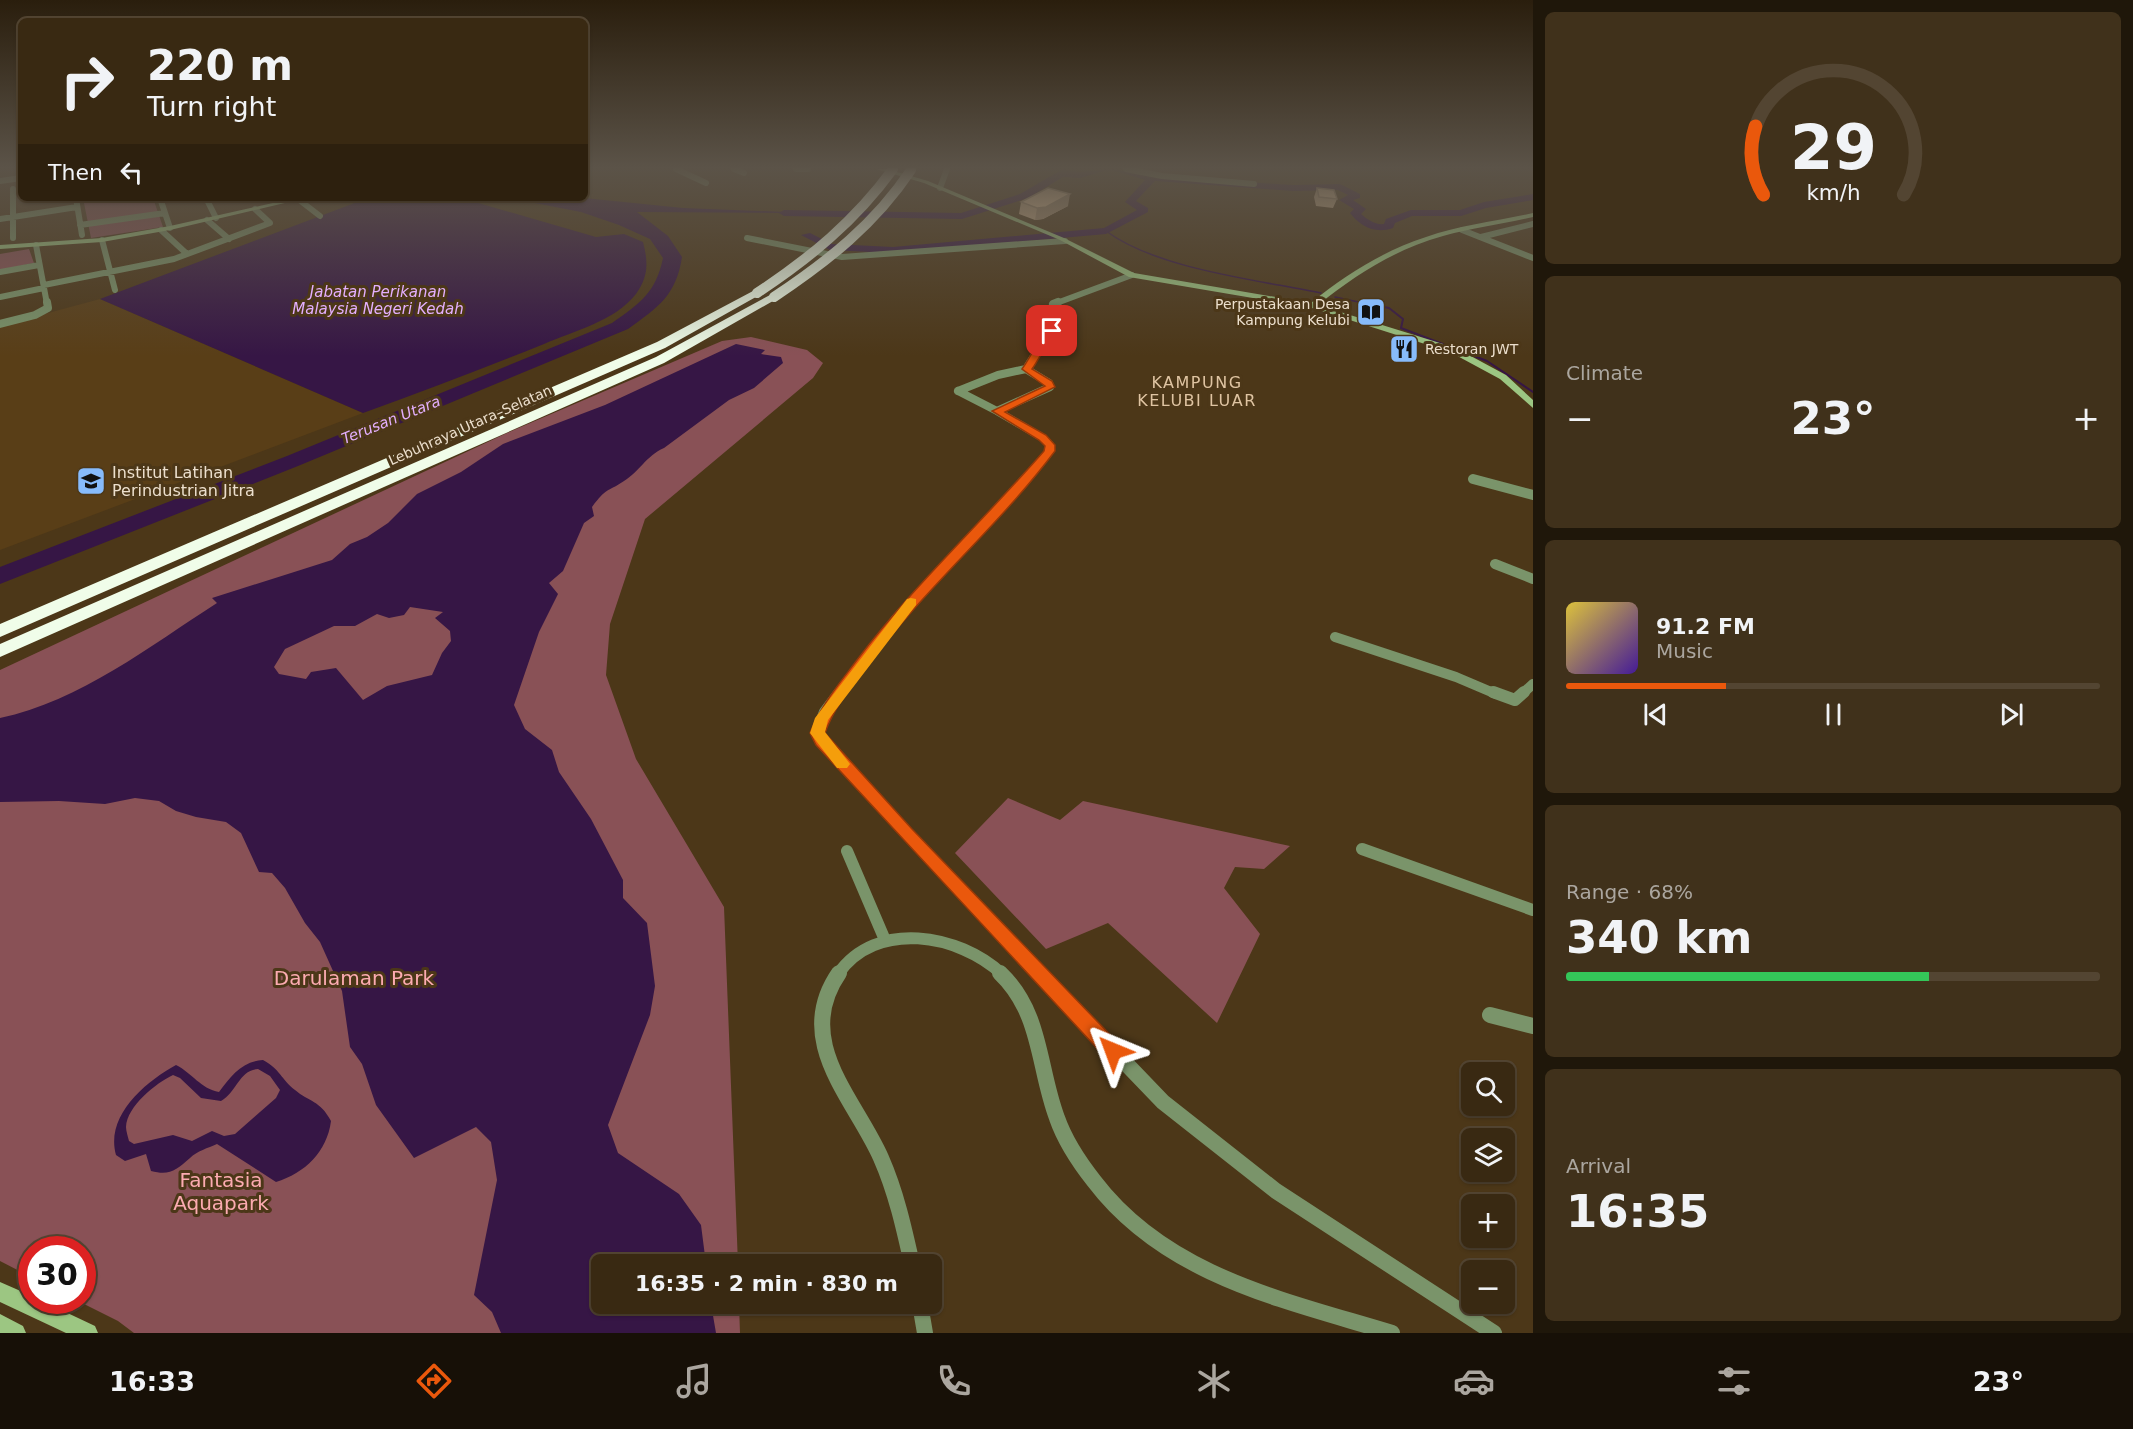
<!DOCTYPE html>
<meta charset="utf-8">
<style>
:root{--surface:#392912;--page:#40311b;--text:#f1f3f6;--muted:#aba69f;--line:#534532;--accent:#ea580c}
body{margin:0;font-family:"DejaVu Sans",sans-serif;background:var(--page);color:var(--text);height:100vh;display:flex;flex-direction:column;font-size:22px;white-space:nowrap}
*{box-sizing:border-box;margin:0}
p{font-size:20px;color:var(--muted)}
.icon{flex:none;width:33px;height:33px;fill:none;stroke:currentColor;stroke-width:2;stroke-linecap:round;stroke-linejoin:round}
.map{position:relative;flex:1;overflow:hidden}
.sheet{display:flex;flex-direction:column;gap:12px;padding:12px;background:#1f170a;width:600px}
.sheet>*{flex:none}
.banner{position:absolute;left:18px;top:18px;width:570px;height:183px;border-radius:9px;box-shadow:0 2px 4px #0004,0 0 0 2px var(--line);background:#392912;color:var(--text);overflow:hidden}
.controls{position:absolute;left:1461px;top:1062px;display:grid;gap:12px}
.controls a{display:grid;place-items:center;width:54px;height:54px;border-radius:9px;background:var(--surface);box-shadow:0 2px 4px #0004,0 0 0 2px var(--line);font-size:30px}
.speed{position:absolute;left:18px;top:1236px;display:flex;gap:12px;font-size:30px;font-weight:700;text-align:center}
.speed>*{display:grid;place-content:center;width:78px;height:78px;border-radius:50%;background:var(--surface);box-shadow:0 2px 4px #0004,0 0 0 2px var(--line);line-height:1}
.speed .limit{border:9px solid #d22;background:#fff;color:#111}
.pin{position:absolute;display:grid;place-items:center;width:51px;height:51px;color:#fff;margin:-26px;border-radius:12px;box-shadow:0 3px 9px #0006}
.me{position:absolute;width:66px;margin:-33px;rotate:316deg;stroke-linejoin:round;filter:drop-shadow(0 0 4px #0008)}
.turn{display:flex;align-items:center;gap:21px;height:126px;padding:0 30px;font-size:27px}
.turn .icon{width:78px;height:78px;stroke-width:2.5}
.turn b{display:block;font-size:42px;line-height:51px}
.then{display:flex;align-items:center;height:57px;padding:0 30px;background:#0003;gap:12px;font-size:22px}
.big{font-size:45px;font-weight:700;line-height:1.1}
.sheet .tile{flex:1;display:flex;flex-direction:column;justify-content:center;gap:9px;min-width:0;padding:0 21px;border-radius:9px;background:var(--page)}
.sheet .dial{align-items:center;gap:0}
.dial svg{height:156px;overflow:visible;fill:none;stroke:var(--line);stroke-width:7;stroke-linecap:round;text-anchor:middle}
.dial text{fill:var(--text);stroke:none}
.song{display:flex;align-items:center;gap:18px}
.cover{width:72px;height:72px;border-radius:9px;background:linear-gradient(135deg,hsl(50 70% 55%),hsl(260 70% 35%))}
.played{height:6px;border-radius:3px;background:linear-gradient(90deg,var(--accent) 30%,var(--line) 30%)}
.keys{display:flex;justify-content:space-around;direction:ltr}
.heat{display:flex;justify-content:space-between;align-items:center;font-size:33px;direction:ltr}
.charge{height:9px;border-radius:4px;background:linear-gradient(90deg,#34c759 68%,var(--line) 0)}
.trip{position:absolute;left:591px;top:1254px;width:351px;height:60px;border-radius:9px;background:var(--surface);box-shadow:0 2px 4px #0004,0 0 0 2px var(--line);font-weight:700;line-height:60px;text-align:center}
.dock{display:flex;height:96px;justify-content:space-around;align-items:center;background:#171007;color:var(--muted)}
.dock .icon{width:42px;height:42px}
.dock .selected{color:var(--accent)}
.dock b{font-size:27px;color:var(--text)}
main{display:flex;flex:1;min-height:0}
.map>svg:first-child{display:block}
.built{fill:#593e17}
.green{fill:#895156}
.water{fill:#361645;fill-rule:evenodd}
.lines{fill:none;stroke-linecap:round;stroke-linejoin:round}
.stream-far1{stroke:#361645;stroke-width:1.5}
.stream{stroke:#361645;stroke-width:2}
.river{fill:#361645;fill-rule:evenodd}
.street-far4{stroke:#7a946a;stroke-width:6}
.street-far3{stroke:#7a946a;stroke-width:8}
.street-far2{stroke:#7a946a;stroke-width:10}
.street-far1{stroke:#7a946a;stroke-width:12}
.street{stroke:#7a946a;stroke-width:16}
.secondary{fill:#9cc682;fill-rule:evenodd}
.highway{fill:#f0fde9;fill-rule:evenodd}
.highway-bridge{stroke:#f0fde9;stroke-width:10}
.wall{fill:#d8ba92}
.shaded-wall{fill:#b09777}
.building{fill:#fbd8aa;stroke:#b09777;stroke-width:1.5}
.route{fill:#ea580c;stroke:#983908;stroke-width:1.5}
.slow{fill:#f59e0b}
.labels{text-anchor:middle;stroke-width:6;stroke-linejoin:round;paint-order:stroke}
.far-poi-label{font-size:14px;fill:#ecdfcd;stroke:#4c3718;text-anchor:end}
.far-street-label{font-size:14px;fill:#ecdfcd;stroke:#4c3718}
.far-water-label{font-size:15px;font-style:italic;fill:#e3affd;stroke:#4c3718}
.far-quarter-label{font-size:16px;letter-spacing:1.5px;fill:#dfc4a2;stroke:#4c3718}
.poi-label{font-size:16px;fill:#ecdfcd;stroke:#4c3718;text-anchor:start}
.near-park-label{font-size:20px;fill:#fcabb1;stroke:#4c3718}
</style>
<main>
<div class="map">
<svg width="1533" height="1333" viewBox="0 0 1533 1333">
<rect width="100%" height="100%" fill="#4c3718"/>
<path class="built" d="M 100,299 L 363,413 L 0,550 L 0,326 Z"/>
<path class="green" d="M 83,198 L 153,198 L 163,227 L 91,238 Z
M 29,249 L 34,263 L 0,270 L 0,254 Z
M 751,337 L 807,350 L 823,363 L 813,378 L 645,519 L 610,624 L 606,675 L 636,759 L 724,907 L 738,1264 L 602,1264 L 602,1304 L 739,1304 L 740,1333 L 134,1333 L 118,1321 L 78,1301 L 82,1300 L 82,1250 L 32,1250 L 31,1277 L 0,1261 L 0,670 L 507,433 L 722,341 Z
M 1008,798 L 1060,820 L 1083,801 L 1290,846 L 1264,869 L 1235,867 L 1224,888 L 1260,934 L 1217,1023 L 1108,923 L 1046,949 L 955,853 Z"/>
<path class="water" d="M 368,198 L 461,198 L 596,237 L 624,234 L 643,242 C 648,261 649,276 636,294 C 615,321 574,331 544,344 C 484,368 424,391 363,413 L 100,299 Z
M 509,198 L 584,198 L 683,208 L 811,213 L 637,212 L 668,236 L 682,257 C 676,296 658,307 628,329 L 298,466 L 0,584 L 0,567 L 287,456 L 612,323 C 639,304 656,293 663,258 L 650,239 L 619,225 L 581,212 Z
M 736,344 L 765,350 L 761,354 L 781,357 L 783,363 L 754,388 L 729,400 L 664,448 C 646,456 639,472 624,481 C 606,493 607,487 592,507 L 594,516 L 584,523 L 563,571 L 549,583 L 558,594 L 539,632 L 514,705 L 525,729 L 552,750 L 559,772 L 591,819 L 623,880 L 623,898 L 647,923 L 655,986 L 650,1015 L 608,1125 L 618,1153 L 679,1194 L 701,1225 L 706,1264 L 602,1264 L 602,1304 L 711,1304 L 716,1333 L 501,1333 L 492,1312 L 474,1295 L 497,1180 L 491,1142 L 476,1127 L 414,1158 L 376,1105 L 362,1064 L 350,1047 L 342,991 L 320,942 L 305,923 L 285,888 L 272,873 L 259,872 L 241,833 L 226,822 L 196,817 L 176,811 L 159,801 L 135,798 L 105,804 L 59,801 L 0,802 L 0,718 C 80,701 150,646 217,603 L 212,598 L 332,560 L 350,544 L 367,537 L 388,523 L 417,494 L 461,472 L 503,444 L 605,405 ZM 410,607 L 443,612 L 435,618 L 450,631 L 451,641 L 442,653 L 432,675 L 387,686 L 363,700 L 336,668 L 311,672 L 306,679 L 279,674 L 274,667 L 285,649 L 334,626 L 355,626 L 377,614 L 389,618 L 404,615 Z
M 263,1060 C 280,1069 281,1079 295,1090 C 309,1102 320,1100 331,1121 C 327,1152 305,1173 276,1182 L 217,1144 C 208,1148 197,1151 190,1158 C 176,1170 170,1176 151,1171 L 146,1154 L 125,1161 L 116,1155 C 105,1116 145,1082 176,1065 C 192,1073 201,1089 219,1092 C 231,1076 242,1061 263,1060 ZM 258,1069 L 270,1076 L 280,1090 L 276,1098 L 235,1134 L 224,1136 L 212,1131 L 192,1141 L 173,1135 L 134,1144 L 129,1141 C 128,1137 126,1131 126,1127 C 127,1106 156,1083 173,1075 L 180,1078 L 201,1098 L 221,1101 C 237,1092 239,1070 258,1069 Z"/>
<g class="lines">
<path class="stream-far1" d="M 1106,231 C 1157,269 1258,280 1321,293
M 1335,297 L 1368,304"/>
<path class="stream" d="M 1360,302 L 1389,308 L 1403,319 L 1401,328 L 1487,361 L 1533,392"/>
<path class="river" d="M 1063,169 L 1080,172 L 1110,169 L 1080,178 L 1063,177 L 1028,198 L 962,219 L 784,216 L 779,213 L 784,210 L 961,213 L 1020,194 Z
M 1110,169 L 1178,178 L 1293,185 L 1340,184 L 1360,194 L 1360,198 L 1353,200 L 1366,209 L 1361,214 C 1368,220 1375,225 1384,224 L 1386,219 L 1411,210 L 1460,210 L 1484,202 L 1533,194 L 1533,200 L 1486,208 L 1461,216 L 1412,216 L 1395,223 L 1393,228 C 1375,234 1361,227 1350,213 L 1354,209 L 1339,200 L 1348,195 L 1338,190 L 1293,191 L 1155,181 L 1136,201 L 1148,208 L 1148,212 L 1106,234 L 893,253 L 830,250 L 801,235 L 810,233 L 832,244 L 893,247 L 1104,228 L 1137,210 L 1125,202 L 1145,180 Z"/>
<path class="street-far4" d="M 676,169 L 706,183
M 734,169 L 744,173
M 796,169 L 808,169
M 1126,169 L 1162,176 L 1254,184
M 0,181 L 21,178
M 940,188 L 947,169
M 13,189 L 13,238
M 76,198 L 82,235
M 160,198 L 170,228
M 206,198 L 216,218
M 298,199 L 320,216
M 0,219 L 77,207
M 207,220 L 229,239
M 80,225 L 165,213
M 161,230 L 187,254
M 1462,230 L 1533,258
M 1481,237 L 1533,224
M 747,238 L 842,257 L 1065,241
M 102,240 L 115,290
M 36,245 L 47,304
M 0,272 L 39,265
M 44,285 L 174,259 L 270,223 L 255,209
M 0,297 L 44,288
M 1054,304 L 1132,275"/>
<path class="street-far3" d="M 0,324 L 35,315 L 48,308 L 47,302
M 958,391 L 998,375 L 1026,369
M 958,391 L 997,411
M 1030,475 L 1050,451 L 1050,445 L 1043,438 L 997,411 L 1050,387 L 1049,383 L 1026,369 L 1049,332 L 1071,321 L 1053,304 L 1058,302"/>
<path class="street-far2" d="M 1473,479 L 1533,495
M 1495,564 L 1533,579
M 1335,637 L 1456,677 L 1496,694
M 839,694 L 896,619 L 1031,473
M 1522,694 L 1533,684"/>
<path class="street-far1" d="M 840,692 L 825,712 L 817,733 L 829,750 L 1041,974
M 1493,692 L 1515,700 L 1524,692
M 1362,849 L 1533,910
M 847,851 L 885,940
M 838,974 C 876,919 959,934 1002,974"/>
<path class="street" d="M 839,973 C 792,1041 855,1099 881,1158 C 896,1192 904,1228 912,1264
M 1000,973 C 1042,1013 1038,1068 1057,1118 C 1065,1141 1079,1162 1094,1181 C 1166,1276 1284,1300 1392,1333
M 1039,973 L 1163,1102 L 1276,1191 L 1494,1333
M 1490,1015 L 1533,1026
M 920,1304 L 925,1333"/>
<path class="secondary" d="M 876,169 L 887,169 L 928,181 L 1064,238 L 1134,273 L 1311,303 C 1345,275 1383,251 1426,237 C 1460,225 1497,221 1533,213 L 1533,217 C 1503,224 1472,228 1443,236 C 1396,249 1355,275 1318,305 L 1456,348 L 1506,375 L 1533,400 L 1533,408 L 1500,379 L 1450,352 L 1312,308 L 1129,277 L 1060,240 L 924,183 Z
M 295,198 L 306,198 L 170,230 L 102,242 L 0,249 L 0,245 L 102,238 L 170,226 Z
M 0,1282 L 32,1296 L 32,1300 L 40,1300 L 95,1326 L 98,1333 L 66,1333 L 0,1302 Z
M 0,1314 L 23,1326 L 26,1333 L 0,1333 Z"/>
<path class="highway" d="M 753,291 L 763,293 L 665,348 L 0,637 L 0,624 L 657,342 Z
M 770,295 L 780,297 L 664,363 L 0,657 L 0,644 L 656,357 Z"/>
<path class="highway-bridge" d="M 757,293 C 810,258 855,221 893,169
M 774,297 C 828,261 875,224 911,170"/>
</g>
<path class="wall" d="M 1317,188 L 1337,199 L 1333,208 L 1316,206 L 1314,197 Z
M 1021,202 L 1068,206 L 1043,219 L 1035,220 L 1019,214 Z"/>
<path class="shaded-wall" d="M 1070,194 L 1068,206 L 1043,219 L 1035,220 L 1037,208 Z"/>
<path class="building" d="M 1048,188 L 1070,194 L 1046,207 L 1037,208 L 1021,202 Z
M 1317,188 L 1334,190 L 1337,199 L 1319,197 Z"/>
<linearGradient id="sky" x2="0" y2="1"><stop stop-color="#2a1e0d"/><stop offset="0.47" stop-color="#5b5348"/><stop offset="1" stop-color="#5b5348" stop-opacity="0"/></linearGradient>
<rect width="1533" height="356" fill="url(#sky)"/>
<path class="route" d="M 1048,329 L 1056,331 C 1046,343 1041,356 1032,369 L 1052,381 L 1055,387 L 1005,412 L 1046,435 L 1055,445 L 1055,451 C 998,527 925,588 869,664 C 852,686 834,707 825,733 L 912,829 L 1120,1045 L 1123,1051 L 1120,1058 L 1113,1060 L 1106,1058 L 816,745 L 810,733 C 821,705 839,684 857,660 C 914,585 983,521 1044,451 L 1045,446 L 1039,440 L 992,411 L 1045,386 L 1022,369 C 1032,355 1037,341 1048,329 Z"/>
<path class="slow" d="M 911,598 L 916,599 L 916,605 L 828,720 L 825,732 L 850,764 L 847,768 L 837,768 L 810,733 L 815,718 L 907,599 Z"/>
<defs>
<g id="library-square" transform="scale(1.5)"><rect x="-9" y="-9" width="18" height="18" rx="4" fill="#87bbfb" stroke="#4c3718"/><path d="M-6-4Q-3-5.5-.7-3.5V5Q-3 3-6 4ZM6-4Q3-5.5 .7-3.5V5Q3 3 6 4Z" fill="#111"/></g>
<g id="restaurant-square" transform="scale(1.5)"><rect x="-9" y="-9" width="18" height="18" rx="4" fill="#87bbfb" stroke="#4c3718"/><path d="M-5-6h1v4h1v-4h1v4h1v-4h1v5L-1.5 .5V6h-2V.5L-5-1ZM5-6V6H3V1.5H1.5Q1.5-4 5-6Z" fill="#111"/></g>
<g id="university-square" transform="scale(1.5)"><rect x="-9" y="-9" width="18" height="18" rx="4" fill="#87bbfb" stroke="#4c3718"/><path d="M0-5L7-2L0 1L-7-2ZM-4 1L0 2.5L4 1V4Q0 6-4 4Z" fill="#111"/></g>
</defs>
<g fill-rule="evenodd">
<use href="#library-square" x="1371" y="312"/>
<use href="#restaurant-square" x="1404" y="349"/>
<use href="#university-square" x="91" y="481"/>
</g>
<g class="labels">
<g class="far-poi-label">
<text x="1350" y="309">Perpustakaan Desa<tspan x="1350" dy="16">Kampung Kelubi</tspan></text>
<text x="1425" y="354" text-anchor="start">Restoran JWT</text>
</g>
<g class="far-street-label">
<text transform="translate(470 425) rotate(-24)" y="5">Lebuhraya Utara–Selatan</text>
</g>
<g class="far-water-label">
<text x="378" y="297">Jabatan Perikanan<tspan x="378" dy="17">Malaysia Negeri Kedah</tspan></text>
<text transform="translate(391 420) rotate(-22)" y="5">Terusan Utara</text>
</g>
<g class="far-quarter-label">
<text x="1197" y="388">KAMPUNG<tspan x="1197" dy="18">KELUBI LUAR</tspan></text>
</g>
<g class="poi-label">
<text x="112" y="478">Institut Latihan<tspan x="112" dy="18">Perindustrian Jitra</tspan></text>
</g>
<g class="near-park-label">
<text x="354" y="985">Darulaman Park</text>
<text x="221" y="1187">Fantasia<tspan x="221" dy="23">Aquapark</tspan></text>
</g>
</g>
</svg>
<div class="controls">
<a><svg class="icon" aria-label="search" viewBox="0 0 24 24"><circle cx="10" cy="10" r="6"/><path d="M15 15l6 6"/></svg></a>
<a><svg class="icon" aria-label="layers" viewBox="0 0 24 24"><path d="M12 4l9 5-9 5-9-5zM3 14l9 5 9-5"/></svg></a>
<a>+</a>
<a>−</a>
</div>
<div class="speed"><div class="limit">30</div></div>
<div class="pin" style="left:1052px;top:331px;background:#d93025"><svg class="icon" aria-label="arrive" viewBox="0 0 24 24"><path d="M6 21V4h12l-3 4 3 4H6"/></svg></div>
<svg class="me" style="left:1113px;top:1051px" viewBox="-20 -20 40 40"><path d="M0-17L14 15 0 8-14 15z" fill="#ea580c" stroke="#fff" stroke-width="4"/></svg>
<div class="trip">16:35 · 2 min · 830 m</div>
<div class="banner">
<div class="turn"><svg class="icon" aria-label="right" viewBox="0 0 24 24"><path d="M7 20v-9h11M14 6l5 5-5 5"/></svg><div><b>220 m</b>Turn right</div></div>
<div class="then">Then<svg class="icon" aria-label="left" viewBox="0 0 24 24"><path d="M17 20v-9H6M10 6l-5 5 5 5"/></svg></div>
</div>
</div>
<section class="sheet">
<div class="tile dial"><svg viewBox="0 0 100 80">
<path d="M14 69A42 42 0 1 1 86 69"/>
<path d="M14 69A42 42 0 0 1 10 34" stroke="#ea580c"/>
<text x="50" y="56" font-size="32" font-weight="700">29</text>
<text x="50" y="72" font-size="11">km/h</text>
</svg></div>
<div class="tile"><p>Climate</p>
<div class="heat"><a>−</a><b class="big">23°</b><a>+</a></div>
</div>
<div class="tile">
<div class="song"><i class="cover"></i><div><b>91.2 FM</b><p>Music</p></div></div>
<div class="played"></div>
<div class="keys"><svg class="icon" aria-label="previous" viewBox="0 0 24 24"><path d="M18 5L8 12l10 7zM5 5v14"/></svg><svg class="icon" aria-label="pause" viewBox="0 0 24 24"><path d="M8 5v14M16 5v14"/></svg><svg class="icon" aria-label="next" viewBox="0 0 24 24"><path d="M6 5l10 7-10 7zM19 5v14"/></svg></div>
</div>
<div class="tile"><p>Range · 68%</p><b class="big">340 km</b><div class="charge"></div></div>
<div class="tile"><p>Arrival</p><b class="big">16:35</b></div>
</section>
</main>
<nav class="dock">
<b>16:33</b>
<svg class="icon selected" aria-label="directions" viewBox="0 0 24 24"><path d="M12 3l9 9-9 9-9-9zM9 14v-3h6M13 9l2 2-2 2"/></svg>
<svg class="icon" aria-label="music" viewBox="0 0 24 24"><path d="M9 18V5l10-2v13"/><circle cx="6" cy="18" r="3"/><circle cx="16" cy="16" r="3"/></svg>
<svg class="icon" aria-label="phone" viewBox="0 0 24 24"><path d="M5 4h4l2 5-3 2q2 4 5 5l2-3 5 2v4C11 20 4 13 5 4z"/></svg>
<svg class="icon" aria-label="climate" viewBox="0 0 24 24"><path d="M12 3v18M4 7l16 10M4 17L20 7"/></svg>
<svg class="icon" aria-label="car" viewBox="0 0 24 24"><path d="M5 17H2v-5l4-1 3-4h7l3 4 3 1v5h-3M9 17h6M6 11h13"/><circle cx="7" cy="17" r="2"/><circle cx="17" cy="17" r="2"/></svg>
<svg class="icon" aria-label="filters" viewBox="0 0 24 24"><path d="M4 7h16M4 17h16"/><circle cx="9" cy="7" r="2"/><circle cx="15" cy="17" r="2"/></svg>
<b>23°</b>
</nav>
